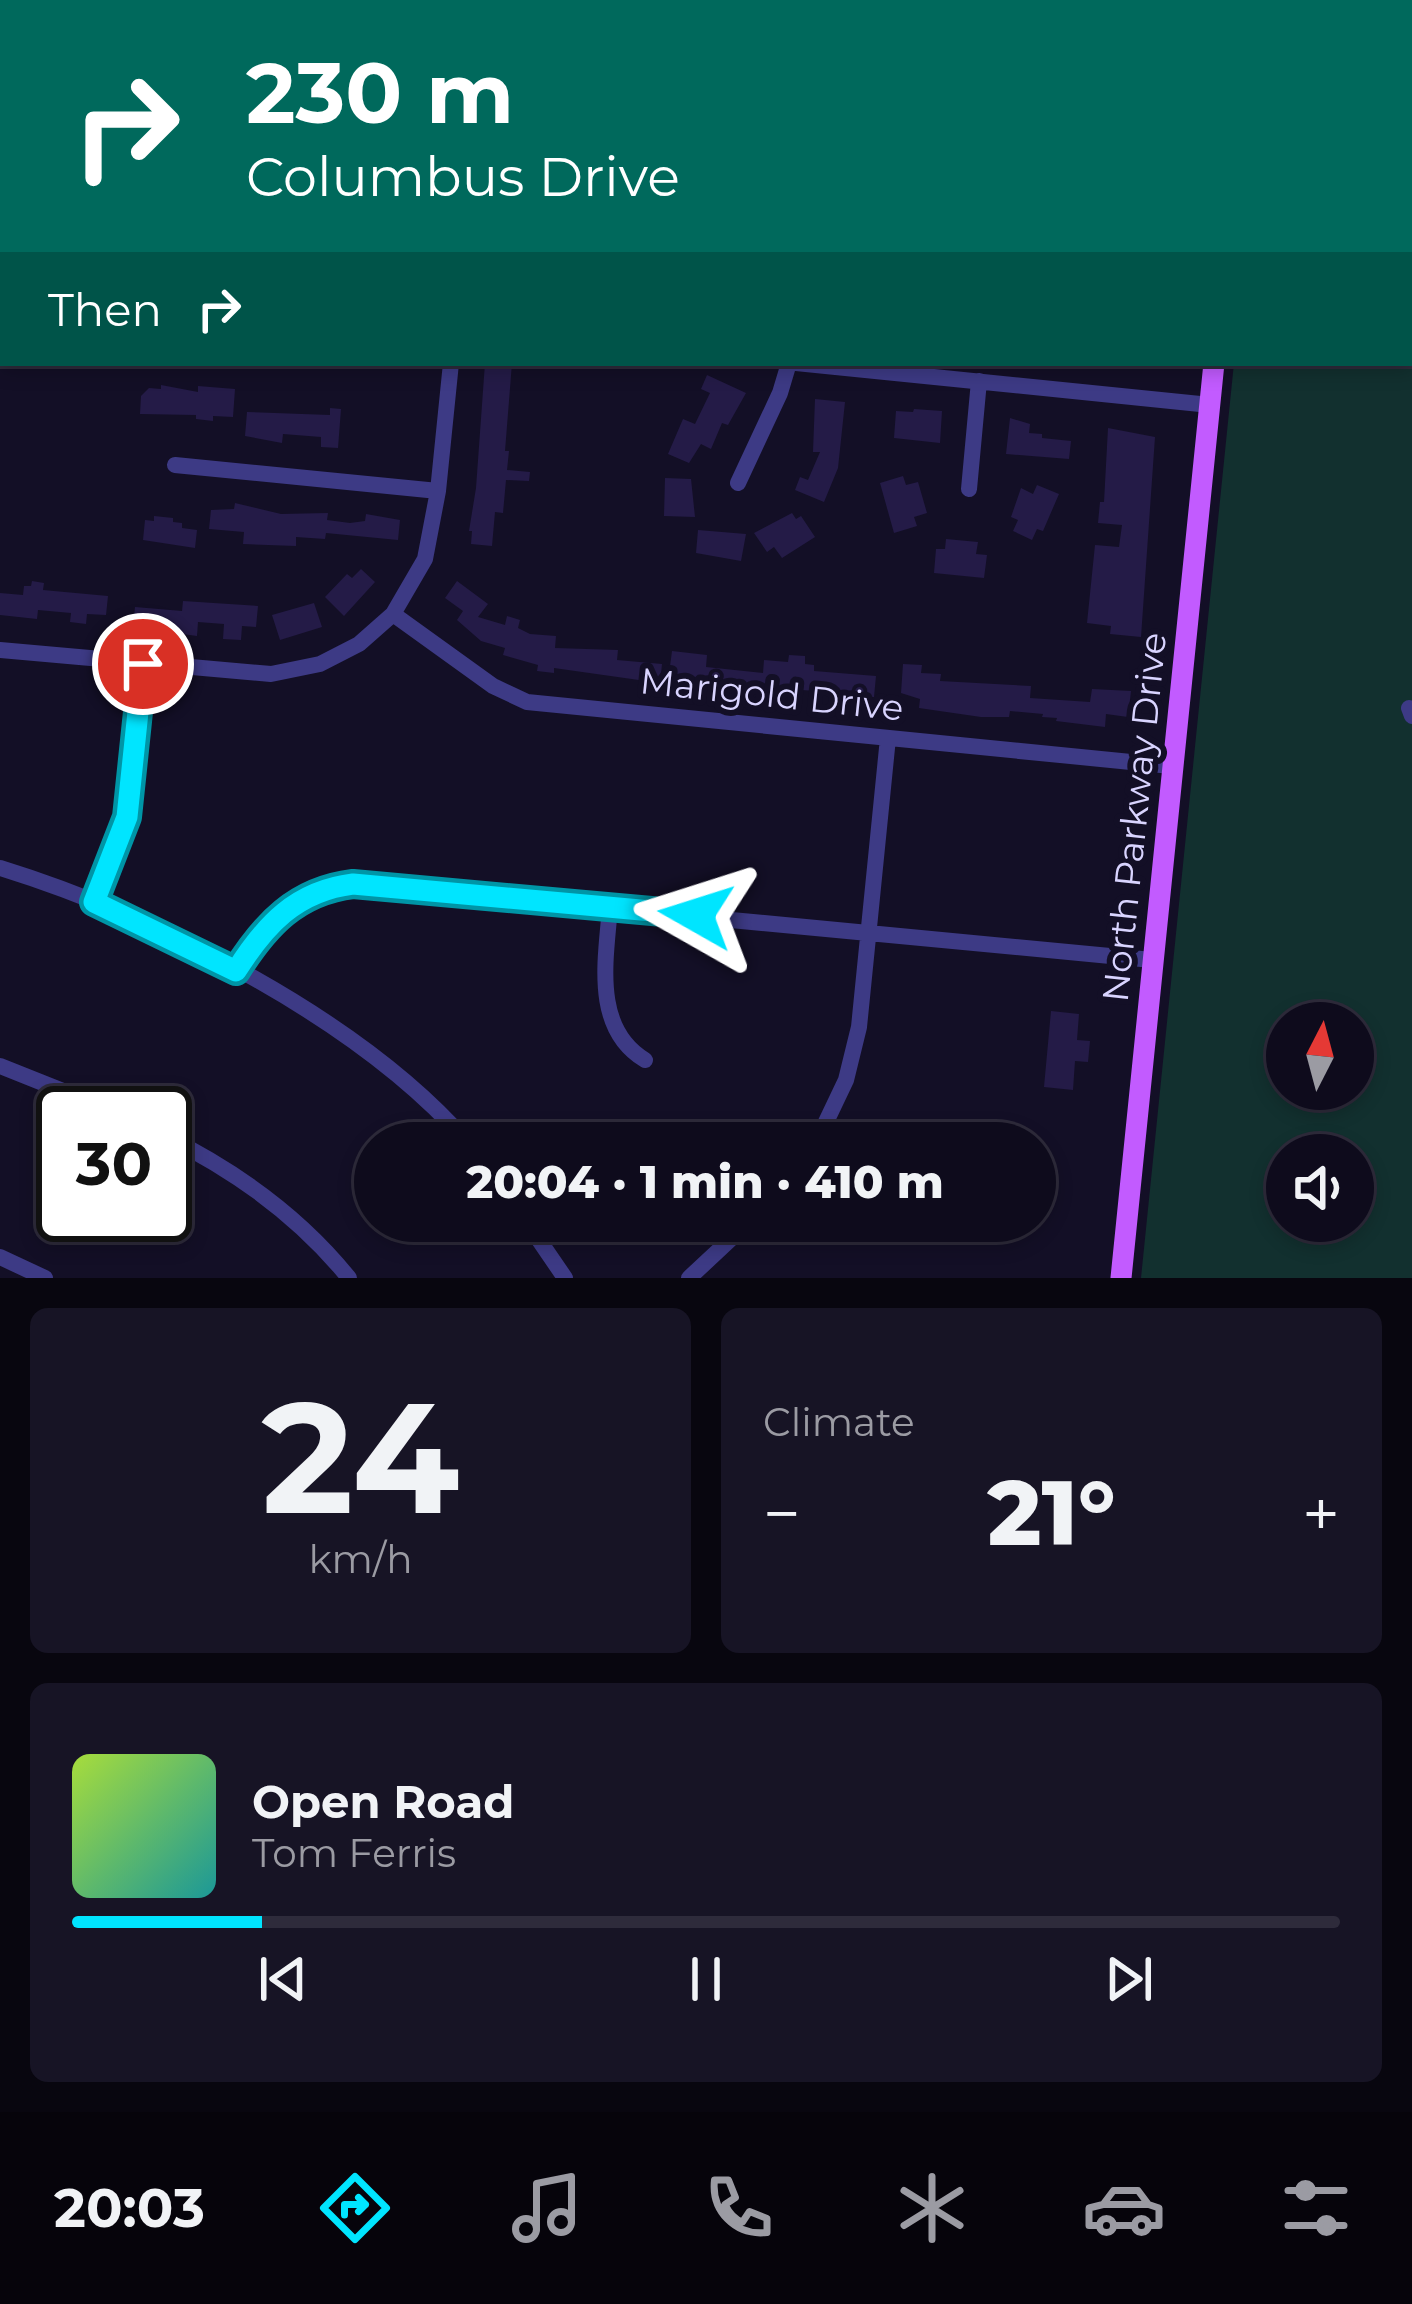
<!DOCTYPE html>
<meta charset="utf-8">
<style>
:root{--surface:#0e0b1c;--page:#171425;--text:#f1f3f6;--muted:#9b9ba3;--line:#2e2b3b;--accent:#00e5ff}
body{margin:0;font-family:Montserrat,sans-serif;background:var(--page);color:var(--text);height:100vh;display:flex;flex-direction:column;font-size:45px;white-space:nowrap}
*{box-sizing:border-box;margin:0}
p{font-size:39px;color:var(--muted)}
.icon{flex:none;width:66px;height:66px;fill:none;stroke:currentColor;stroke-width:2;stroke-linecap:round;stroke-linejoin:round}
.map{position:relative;height:1278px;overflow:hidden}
.sheet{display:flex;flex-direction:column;gap:30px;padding:30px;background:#08060f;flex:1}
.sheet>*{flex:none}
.hud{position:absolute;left:0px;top:0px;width:1413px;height:366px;box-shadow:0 6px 18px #0003,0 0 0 3px var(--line);background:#00695c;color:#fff;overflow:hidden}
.needle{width:78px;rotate:6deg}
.tools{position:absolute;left:1266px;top:1002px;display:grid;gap:24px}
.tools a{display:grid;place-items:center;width:108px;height:108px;border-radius:50%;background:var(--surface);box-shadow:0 6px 18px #0003,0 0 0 3px var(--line);font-size:60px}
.speed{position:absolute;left:36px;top:1086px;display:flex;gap:24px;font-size:60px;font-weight:700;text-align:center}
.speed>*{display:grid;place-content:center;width:156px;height:156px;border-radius:50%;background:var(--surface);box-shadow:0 6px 18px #0003,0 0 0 3px var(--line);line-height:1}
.speed .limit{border:6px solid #111;border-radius:18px;background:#fff;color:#111}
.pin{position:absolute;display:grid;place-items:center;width:102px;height:102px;color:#fff;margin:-51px;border:6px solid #fff;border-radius:50%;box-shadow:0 3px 12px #0007}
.me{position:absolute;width:132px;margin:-66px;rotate:276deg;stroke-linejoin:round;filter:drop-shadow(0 0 9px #0008)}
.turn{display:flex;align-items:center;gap:42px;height:252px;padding:0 48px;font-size:54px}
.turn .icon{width:156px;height:156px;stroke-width:2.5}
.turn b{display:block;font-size:84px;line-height:102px}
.then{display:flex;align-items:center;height:114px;padding:0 48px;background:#0003;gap:24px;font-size:45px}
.big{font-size:90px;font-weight:800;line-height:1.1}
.sheet .widget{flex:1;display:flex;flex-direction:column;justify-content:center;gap:18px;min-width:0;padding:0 42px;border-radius:18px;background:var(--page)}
.sheet .dial{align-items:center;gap:0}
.dial b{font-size:156px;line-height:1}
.song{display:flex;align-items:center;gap:36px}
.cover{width:144px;height:144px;border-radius:18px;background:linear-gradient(135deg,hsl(80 70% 55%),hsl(180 70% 35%))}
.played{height:12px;border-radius:6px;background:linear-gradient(90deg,var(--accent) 15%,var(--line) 15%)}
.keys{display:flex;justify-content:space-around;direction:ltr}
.heat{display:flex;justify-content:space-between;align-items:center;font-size:66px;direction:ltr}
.sheet .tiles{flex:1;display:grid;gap:30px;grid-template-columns:1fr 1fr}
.widget:last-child{grid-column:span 2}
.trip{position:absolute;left:354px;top:1122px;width:702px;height:120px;border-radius:60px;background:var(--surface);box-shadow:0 6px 18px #0003,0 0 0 3px var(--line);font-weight:800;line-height:120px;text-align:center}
.tabs{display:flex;height:192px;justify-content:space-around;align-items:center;background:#06040b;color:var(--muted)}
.tabs .icon{width:84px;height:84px}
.tabs .on{color:var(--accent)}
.tabs b{font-size:54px;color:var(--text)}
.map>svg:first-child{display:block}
.green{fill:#12302f;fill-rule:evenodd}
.building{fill:#241b47}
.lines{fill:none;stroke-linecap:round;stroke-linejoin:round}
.minor{stroke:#3d3a85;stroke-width:16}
.major{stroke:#c25bff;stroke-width:21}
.route-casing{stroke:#0095a6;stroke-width:30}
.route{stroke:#00e5ff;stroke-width:21}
.labels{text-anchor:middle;stroke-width:12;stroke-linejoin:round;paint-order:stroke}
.street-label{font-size:36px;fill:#d9d4ff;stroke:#130f26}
</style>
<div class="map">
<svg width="1412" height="1278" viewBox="0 0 1412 1278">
<rect width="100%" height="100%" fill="#130f26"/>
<path class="green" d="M 724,0 L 1238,0 L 724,3 Z
M 1273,0 L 1412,0 L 1412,1278 L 1141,1278 L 1234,363 L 1410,363 L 1410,3 L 1272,3 ZM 1287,1023 L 1353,1023 L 1353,1089 L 1287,1089 ZM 1287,1155 L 1353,1155 L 1353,1221 L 1287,1221 Z"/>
<path class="building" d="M 485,363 L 512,363 L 505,451 L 509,451 L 507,470 L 530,472 L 529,481 L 506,480 L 503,513 L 495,512 L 492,546 L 471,544 L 472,531 L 469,531 L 476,488 Z
M 707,375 L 746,393 L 728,425 L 722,423 L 711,449 L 701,444 L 689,463 L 668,454 L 683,419 L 695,424 L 710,393 L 701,389 Z
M 161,385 L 198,392 L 198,386 L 235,389 L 233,417 L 213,416 L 213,421 L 196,419 L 196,415 L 140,414 L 141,396 L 149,388 L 161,389 Z
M 815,399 L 845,402 L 838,468 L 824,502 L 795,490 L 800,477 L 808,480 L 820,452 L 813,452 Z
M 330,408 L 341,409 L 338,448 L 321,447 L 321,437 L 283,434 L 282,443 L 245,436 L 247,412 L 330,415 Z
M 914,409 L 942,411 L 940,443 L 894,438 L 896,411 L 913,412 Z
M 1010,418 L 1030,424 L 1029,433 L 1042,434 L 1042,438 L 1071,441 L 1069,459 L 1006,454 Z
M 1108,428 L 1155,437 L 1141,637 L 1110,634 L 1111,626 L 1087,623 L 1095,545 L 1119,547 L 1122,525 L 1098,523 L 1100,502 L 1104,502 Z
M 903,476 L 906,485 L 918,482 L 927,513 L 914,517 L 917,526 L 894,533 L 880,483 Z
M 665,478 L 691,479 L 695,517 L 664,516 Z
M 1037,485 L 1059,494 L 1043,531 L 1037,529 L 1032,540 L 1013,531 L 1018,520 L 1011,517 L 1021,488 L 1033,494 Z
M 235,503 L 281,514 L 328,513 L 327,520 L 350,523 L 365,521 L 366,514 L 400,520 L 398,540 L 326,533 L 325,539 L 296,537 L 296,546 L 243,544 L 244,532 L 209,529 L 211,510 L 234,509 Z
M 792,513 L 796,519 L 801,516 L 815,537 L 782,558 L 774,547 L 767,552 L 754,533 Z
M 154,516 L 173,518 L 173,522 L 182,523 L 182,528 L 197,530 L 195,548 L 143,540 L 145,520 L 154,521 Z
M 698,530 L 746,534 L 741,561 L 696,553 Z
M 946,539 L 978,542 L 976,554 L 987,555 L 984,578 L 934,573 L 936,549 L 945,549 Z
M 361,569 L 375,582 L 344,616 L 325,597 L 347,574 L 352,578 Z
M 32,581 L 44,583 L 43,590 L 108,596 L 106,615 L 87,614 L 86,624 L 70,622 L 71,613 L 38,610 L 37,619 L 0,615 L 0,593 L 23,595 L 24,586 L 31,586 Z
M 457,581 L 488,604 L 478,617 L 505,625 L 507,616 L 520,620 L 518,628 L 530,634 L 556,636 L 555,648 L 618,650 L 617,660 L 662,664 L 660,683 L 554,668 L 554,673 L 537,671 L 538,665 L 503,655 L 505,648 L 481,641 L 457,620 L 463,611 L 445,598 Z
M 183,601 L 258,606 L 256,627 L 242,626 L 241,640 L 223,639 L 224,624 L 198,622 L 197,636 L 133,627 L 135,607 L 182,611 Z
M 314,603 L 322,627 L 280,640 L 272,615 Z
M 672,651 L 707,655 L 706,667 L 763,673 L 764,660 L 788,662 L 789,655 L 805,656 L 805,664 L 814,665 L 814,671 L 876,676 L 874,697 L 829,698 L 829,692 L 802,690 L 801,693 L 751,685 L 750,692 L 688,685 L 689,676 L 669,674 Z
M 903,664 L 922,665 L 921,673 L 941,674 L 940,681 L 1031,686 L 1030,698 L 1090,702 L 1092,689 L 1131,691 L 1128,717 L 1106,714 L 1105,727 L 1056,721 L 1057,718 L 1042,717 L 1043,714 L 1010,711 L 1009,717 L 981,717 L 919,708 L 920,699 L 901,693 Z
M 1051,1011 L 1079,1014 L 1077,1040 L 1090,1041 L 1088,1062 L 1075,1061 L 1073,1090 L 1044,1087 Z"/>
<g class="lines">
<path class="minor" d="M 96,0 L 125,3
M 487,3 L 487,0
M 1410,134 L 1412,129
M 0,191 L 3,191
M 796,363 L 1210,405
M 175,465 L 438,491
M 738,483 L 780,393 L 789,363
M 969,489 L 979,381
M 393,614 L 493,686 L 527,702 L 1171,766
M 0,650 L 271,674 L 320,664 L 359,644 L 393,614 L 425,559 L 438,491 L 451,363
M 1409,708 L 1412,716
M 0,868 C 156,916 360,1019 468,1143
M 94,901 L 127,817 L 143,664
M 610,907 C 606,959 592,1028 645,1060
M 236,971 C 265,924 295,892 353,884 L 1152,960
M 0,1066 L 118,1113
M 165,1136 C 236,1171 299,1216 349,1278
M 816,1143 L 846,1080 L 859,1027 L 888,738
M 526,1221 L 565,1278
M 0,1257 L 45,1278
M 689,1278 L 750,1221"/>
<path class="major" d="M 1251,3 L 1252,0
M 1121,1278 L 1214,363"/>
</g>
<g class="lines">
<g class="route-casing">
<path id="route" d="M 143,664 L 127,817 L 94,902 L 236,971 C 265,925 296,891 353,884 L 696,915"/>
</g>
<use href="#route" class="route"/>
</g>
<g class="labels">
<g class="street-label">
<text transform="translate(772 694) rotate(6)" y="13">Marigold Drive</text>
<text transform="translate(1134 817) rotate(-84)" y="13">North Parkway Drive</text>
</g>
</g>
</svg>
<div class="tools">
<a><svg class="needle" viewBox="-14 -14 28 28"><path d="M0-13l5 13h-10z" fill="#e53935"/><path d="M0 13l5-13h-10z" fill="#9b9ba3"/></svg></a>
<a><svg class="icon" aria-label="sound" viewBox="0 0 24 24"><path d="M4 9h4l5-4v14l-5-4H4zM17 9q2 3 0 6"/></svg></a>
</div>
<div class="speed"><div class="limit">30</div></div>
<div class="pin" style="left:143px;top:664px;background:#d93025"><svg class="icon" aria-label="arrive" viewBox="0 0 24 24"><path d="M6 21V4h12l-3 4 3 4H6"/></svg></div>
<svg class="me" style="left:696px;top:915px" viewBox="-20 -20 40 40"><path d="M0-17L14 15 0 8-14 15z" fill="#00e5ff" stroke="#fff" stroke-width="4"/></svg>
<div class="trip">20:04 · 1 min · 410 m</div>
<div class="hud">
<div class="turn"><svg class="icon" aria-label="right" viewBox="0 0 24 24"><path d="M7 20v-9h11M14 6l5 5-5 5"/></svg><div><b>230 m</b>Columbus Drive</div></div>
<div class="then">Then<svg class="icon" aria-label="right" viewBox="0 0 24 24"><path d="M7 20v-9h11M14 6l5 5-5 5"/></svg></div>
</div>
</div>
<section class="sheet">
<div class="tiles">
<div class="widget dial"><b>24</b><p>km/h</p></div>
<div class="widget"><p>Climate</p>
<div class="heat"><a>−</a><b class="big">21°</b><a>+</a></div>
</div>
<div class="widget">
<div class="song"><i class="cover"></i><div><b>Open Road</b><p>Tom Ferris</p></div></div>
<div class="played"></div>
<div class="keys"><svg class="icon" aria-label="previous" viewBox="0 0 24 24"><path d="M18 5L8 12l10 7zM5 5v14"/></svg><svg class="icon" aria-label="pause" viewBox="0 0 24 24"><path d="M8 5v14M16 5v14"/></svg><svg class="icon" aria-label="next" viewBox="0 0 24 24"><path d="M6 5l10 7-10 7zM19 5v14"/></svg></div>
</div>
</div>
</section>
<nav class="tabs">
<b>20:03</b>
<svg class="icon on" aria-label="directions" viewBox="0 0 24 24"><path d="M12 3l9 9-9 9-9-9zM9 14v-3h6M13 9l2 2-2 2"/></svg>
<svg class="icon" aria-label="music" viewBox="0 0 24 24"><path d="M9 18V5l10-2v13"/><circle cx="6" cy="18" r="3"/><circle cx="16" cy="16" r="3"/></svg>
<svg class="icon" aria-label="phone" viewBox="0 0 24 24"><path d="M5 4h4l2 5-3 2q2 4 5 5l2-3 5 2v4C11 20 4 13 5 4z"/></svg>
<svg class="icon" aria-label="climate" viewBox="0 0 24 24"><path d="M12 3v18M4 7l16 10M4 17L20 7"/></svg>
<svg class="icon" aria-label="car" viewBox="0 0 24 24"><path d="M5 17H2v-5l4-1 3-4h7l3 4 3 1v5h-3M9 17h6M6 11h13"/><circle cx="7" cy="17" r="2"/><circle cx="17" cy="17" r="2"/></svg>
<svg class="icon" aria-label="filters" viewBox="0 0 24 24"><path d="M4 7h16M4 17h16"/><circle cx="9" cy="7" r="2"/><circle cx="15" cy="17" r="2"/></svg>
</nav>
